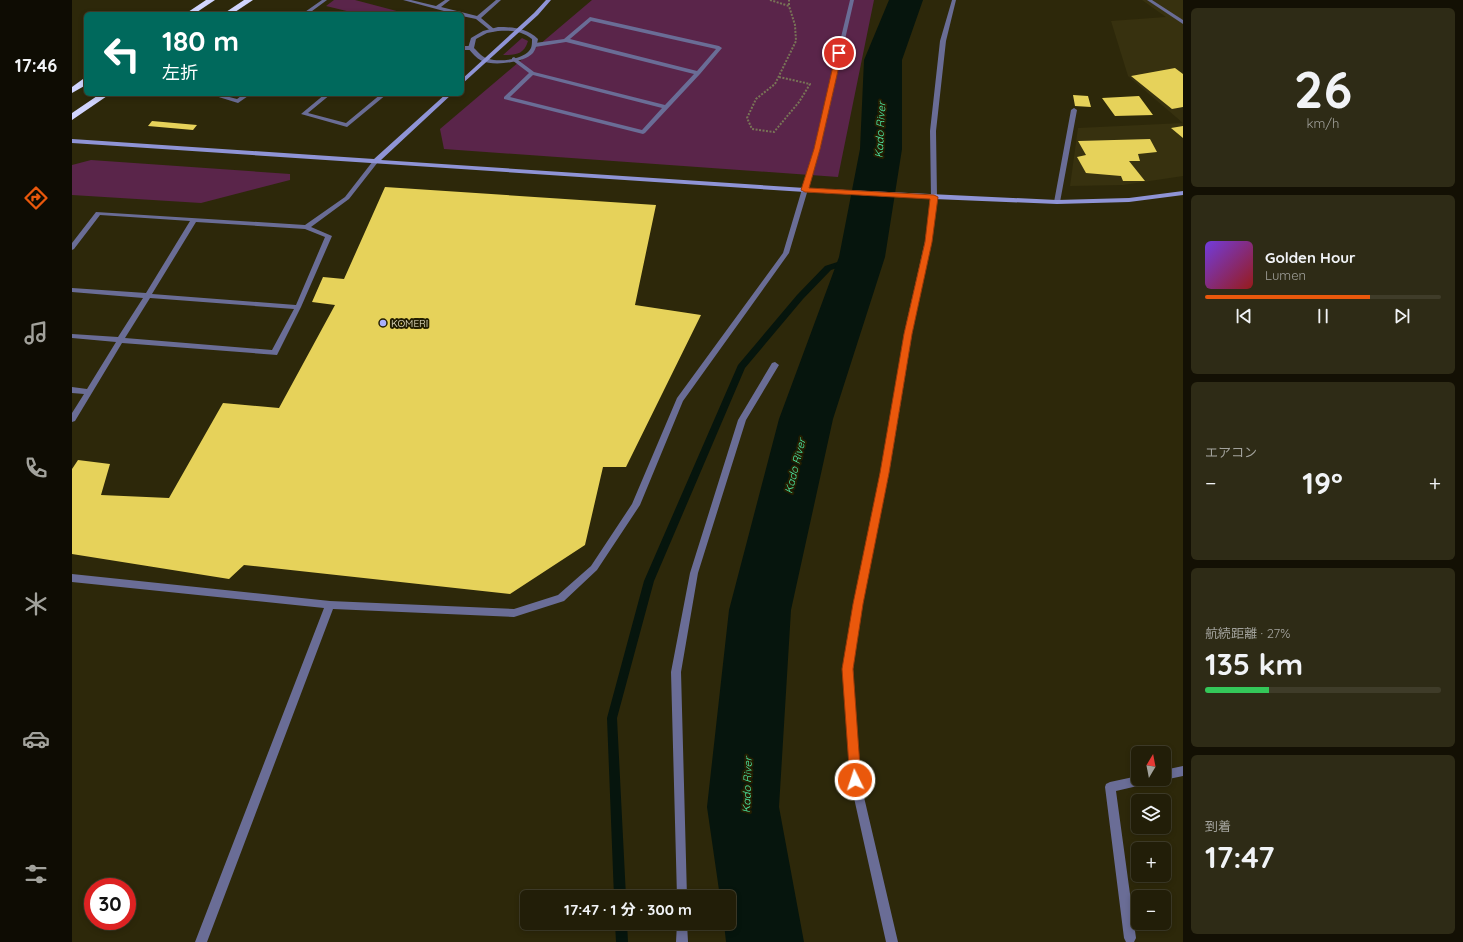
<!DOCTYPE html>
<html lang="ja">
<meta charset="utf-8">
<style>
:root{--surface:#221e08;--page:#2e2b16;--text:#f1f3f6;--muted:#a2a29c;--line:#3f3c29;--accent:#ea580c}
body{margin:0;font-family:Quicksand,"Noto Sans JP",sans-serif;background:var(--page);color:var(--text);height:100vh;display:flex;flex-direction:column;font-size:15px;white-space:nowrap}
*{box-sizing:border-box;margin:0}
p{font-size:13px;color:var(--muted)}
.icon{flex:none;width:22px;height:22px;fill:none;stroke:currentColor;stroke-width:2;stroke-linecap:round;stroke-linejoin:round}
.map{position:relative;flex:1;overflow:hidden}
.details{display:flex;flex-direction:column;gap:8px;padding:8px;background:#131004;width:280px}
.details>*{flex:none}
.banner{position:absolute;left:12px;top:12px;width:380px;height:84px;border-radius:6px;box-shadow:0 2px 6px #0003,0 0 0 1px var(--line);background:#00695c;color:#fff;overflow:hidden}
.needle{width:26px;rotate:10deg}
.controls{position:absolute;left:1059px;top:746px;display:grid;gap:8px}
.controls a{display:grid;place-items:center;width:40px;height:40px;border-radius:6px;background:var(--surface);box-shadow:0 2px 6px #0003,0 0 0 1px var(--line);font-size:20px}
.speed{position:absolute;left:12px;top:878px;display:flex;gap:8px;font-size:20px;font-weight:700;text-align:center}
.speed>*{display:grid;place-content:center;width:52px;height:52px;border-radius:50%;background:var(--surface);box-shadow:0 2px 6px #0003,0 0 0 1px var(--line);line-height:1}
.speed .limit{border:6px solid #d22;background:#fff;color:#111}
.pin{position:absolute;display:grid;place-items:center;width:34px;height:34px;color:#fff;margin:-17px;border:2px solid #fff;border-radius:50%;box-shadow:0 1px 4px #0007}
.me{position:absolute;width:44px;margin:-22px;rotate:356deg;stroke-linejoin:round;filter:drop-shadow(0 0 3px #0008)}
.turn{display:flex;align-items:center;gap:14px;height:84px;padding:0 12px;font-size:18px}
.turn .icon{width:52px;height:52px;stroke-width:2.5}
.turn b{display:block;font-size:28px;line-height:34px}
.big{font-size:30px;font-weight:700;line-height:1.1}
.details .tile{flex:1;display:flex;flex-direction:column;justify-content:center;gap:6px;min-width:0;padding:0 14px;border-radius:6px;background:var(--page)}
.details .dial{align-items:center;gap:0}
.dial b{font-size:52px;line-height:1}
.song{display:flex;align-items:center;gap:12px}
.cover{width:48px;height:48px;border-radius:6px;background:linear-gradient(135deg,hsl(260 70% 55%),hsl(0 70% 35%))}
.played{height:4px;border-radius:2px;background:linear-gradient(90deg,var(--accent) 70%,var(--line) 70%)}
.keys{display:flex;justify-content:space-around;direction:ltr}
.heat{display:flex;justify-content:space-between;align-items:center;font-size:22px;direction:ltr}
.charge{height:6px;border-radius:3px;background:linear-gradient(90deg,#34c759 27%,var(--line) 0)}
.trip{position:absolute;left:448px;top:890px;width:216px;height:40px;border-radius:6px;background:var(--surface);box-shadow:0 2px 6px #0003,0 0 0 1px var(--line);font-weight:700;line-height:40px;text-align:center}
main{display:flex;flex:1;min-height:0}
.menu{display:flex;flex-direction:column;width:72px;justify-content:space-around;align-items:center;background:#0e0c03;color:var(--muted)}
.menu .icon{width:28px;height:28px}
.menu .selected{color:var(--accent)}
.menu b{font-size:18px;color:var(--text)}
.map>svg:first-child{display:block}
.built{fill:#37310f}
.green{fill:#5a254a}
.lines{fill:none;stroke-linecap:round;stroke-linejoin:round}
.stream{fill:#06150d;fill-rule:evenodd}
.river{fill:#06150d;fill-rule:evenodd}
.building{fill:#e6d25a}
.path{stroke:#797457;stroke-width:2;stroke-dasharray:2 1.5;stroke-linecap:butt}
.lane{fill:#6a6d96;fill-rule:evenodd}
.street{fill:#6a6d96;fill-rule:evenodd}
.secondary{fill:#8f94d6;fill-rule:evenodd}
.highway{fill:#d1d5fe;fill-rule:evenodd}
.route{fill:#ea580c;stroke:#983908}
.poi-dot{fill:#aab0fb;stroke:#231e02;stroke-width:1.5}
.labels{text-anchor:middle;stroke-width:4;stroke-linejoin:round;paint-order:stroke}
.poi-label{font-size:10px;fill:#ebe6ca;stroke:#231e02;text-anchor:start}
.water-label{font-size:11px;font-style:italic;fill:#4ef4ac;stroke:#231e02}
</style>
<main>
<nav class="menu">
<b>17:46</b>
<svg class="icon selected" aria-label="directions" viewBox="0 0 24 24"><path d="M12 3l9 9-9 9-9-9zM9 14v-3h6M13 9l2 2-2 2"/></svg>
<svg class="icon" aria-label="music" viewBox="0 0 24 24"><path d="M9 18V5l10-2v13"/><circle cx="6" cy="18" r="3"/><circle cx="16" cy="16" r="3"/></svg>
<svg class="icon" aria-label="phone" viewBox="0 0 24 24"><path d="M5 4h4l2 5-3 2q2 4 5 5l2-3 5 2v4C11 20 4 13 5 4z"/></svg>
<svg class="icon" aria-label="climate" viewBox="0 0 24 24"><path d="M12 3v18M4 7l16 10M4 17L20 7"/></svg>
<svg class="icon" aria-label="car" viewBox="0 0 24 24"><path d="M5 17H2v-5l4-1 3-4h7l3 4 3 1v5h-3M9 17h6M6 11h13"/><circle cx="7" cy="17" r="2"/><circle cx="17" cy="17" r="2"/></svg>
<svg class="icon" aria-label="filters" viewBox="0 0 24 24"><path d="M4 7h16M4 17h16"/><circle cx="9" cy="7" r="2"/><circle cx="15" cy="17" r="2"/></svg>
</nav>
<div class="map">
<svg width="1111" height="942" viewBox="0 0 1111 942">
<rect width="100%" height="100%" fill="#2d280a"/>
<path class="built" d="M 1070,0 L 1111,0 L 1111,176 L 1051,185 L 998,186 L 1006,128 L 1111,123 L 1056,76 L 1039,21 L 1094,17 Z"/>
<path class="green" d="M 262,0 L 283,0 L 336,14 L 287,14 L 254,6 Z
M 520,0 L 802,0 L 766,177 L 372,149 L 368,129 Z
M 450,38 L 456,41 C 452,55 443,55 431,55 Z
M 19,160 L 218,174 L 218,180 L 129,203 L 0,195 L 0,165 Z"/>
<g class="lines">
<path class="stream" d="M 787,255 L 793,255 L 794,257 L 793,259 L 759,270 L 731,299 L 673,368 L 582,581 L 545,718 L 554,897 L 542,897 L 535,718 L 572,581 L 666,365 L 725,295 L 753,266 Z
M 543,923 L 555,923 L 556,942 L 544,942 Z"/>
<path class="river" d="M 817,0 L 851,0 L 830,60 L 830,149 L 813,257 L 761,419 L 719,610 L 707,807 L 732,942 L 654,942 L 652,923 L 657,923 L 657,897 L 648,897 L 635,807 L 657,610 L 707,419 L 767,257 L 788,149 L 792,60 Z"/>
</g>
<path class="building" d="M 1103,68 L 1111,74 L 1111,107 L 1100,109 L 1059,76 Z
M 1001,95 L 1016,96 L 1019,107 L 1003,106 Z
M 1067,96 L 1081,115 L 1043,116 L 1030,98 Z
M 80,121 L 125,125 L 121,130 L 76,126 Z
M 1111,126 L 1111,138 L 1099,128 Z
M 1078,139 L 1085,152 L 1066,154 L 1068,161 L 1057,161 L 1073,181 L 1051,181 L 1049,176 L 1014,173 L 1005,157 L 1014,155 L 1006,141 Z
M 313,187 L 584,205 L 563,305 L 629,315 L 554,467 L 531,467 L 513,545 L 438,594 L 172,565 L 157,579 L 0,554 L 0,469 L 6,460 L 38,464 L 29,495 L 97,498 L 151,403 L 207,408 L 263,305 L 240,302 L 251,277 L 272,279 Z"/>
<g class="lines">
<path class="path" d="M 698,0 L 717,6 L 717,0
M 707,77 L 738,84 L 727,102 L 702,132 L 680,129 L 675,118 L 684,99 L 703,84 L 724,41 L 723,25 L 717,6"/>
<path class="lane" d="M 250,0 L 255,0 L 236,14 L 230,14 Z
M 331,0 L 339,0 L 364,6 L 373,0 L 378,0 L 369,7 L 405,16 L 424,0 L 429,0 L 409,18 L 422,29 L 422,31 L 420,32 L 404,19 L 390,16 L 390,14 L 383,14 Z
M 518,17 L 647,46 L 650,48 L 628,74 L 573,133 L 571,134 L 432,99 L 432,97 L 457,73 L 440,60 L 440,58 L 442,57 L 462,72 L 593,105 L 622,74 L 494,42 L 463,47 L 460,45 L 463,43 L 492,39 ZM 519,21 L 644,49 L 625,71 L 498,39 ZM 461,75 L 590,108 L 570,130 L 438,97 Z
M 390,46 L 399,46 L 402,48 L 399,50 L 390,50 Z
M 137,94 L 146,94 L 165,99 L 172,94 L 179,94 L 166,103 Z
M 253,94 L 259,94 L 236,113 L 274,123 L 309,94 L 315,94 L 275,127 L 229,114 Z
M 303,160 L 306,162 L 277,199 L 239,227 L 260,236 L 229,307 L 205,355 L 50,343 L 3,421 L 0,422 L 0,413 L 12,394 L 0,393 L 0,387 L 15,389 L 44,342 L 0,338 L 0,334 L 46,337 L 71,298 L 0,292 L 0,288 L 74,293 L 118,221 L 28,215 L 2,249 L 0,250 L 0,243 L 24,212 L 233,225 L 273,197 L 301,161 ZM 124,222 L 233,229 L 253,237 L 224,305 L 80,294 ZM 78,298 L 222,309 L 200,350 L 53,338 Z"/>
<path class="street" d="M 778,0 L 782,0 L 748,149 L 717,253 L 611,401 L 568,505 L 525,570 L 492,601 L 442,617 L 261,609 L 135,942 L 123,942 L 252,608 L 0,582 L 0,574 L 258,601 L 442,609 L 486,595 L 519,566 L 560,504 L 605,398 L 711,253 L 742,149 Z
M 880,0 L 884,0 L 874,41 L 864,131 L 865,197 L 859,241 L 840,334 L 817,473 L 790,604 L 781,669 L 788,780 L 826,942 L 814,942 L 778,780 L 771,669 L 782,604 L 809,473 L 832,334 L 853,241 L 859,197 L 858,131 L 868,41 Z
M 1075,0 L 1080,0 L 1111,20 L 1111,24 Z
M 426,27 C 441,27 455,28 466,39 C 465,44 464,49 461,53 C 452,63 421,66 410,61 C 404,58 400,53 396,48 L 399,38 L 411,31 ZM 426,31 C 439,30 450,31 460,39 C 460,44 460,48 457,51 C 449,60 427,62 417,59 C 411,58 406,52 402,48 L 404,39 L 415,33 Z
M 1002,108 L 1005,110 L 988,202 L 985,204 L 982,202 L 999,110 Z
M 703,362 L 707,365 L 674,420 L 626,573 L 609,672 L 615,897 L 605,897 L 599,672 L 618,573 L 666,420 L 700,363 Z
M 1111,766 L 1111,776 L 1092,780 L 1090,779 L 1092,779 L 1092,770 Z
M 1066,776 L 1066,779 L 1079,779 L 1078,782 L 1074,784 L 1044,791 L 1064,938 L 1062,942 L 1054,942 L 1052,938 L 1033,787 L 1034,784 L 1038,782 Z
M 605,923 L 615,923 L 616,942 L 604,942 Z"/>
<path class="secondary" d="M 474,0 L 479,0 L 466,15 L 390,84 L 390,79 L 462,13 Z
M 374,94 L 380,94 L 309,160 L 733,188 L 985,200 L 1057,198 L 1111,191 L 1111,195 L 1057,202 L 985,204 L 862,199 L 733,192 L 0,143 L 0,139 L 302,159 Z"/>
<path class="highway" d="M 134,0 L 143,0 L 122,14 L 113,14 Z
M 172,0 L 181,0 L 160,14 L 151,14 Z
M 11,79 L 14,79 L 14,85 L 0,93 L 0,87 Z
M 28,94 L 38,94 L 0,120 L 0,113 Z"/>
</g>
<path class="route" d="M 767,51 L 770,53 L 748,149 L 737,188 L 862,195 L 866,197 L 860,242 L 840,334 L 817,473 L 791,604 L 781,669 L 789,780 L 787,784 L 783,786 L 779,784 L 778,780 L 770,669 L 781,604 L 808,473 L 832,334 L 853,242 L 858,199 L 733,192 L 729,190 L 742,149 L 764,53 Z"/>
<circle class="poi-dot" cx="311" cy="323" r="4"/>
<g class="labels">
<g class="poi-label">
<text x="319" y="327">KOMERI</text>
</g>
<g class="water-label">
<text transform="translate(808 130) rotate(-87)" y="4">Kado River</text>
<text transform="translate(723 466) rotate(-76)" y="4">Kado River</text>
<text transform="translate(675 785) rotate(-88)" y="4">Kado River</text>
</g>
</g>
</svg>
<div class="controls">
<a><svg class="needle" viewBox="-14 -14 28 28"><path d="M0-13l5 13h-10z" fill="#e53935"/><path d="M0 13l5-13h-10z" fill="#a2a29c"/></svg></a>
<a><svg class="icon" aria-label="layers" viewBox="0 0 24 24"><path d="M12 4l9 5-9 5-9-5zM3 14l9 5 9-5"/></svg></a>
<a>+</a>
<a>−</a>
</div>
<div class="speed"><div class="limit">30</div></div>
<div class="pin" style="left:767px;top:53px;background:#d93025"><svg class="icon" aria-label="arrive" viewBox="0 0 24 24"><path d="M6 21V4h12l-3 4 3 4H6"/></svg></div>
<svg class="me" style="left:783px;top:780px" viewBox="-20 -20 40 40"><circle r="17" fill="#ea580c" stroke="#fff" stroke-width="3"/><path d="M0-11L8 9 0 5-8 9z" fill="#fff"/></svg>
<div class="trip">17:47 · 1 分 · 300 m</div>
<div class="banner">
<div class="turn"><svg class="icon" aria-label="left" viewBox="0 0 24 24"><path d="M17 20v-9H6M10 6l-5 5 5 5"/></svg><div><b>180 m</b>左折</div></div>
</div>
</div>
<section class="details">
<div class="tile dial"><b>26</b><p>km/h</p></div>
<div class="tile">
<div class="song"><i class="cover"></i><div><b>Golden Hour</b><p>Lumen</p></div></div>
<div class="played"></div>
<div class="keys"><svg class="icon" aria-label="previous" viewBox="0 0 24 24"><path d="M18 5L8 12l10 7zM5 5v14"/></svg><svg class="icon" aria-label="pause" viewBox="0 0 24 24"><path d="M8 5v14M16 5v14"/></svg><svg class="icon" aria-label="next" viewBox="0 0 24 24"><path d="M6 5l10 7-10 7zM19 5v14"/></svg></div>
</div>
<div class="tile"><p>エアコン</p>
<div class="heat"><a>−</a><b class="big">19°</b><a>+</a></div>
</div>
<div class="tile"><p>航続距離 · 27%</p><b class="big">135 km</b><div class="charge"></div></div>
<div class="tile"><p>到着</p><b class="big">17:47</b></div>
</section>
</main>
